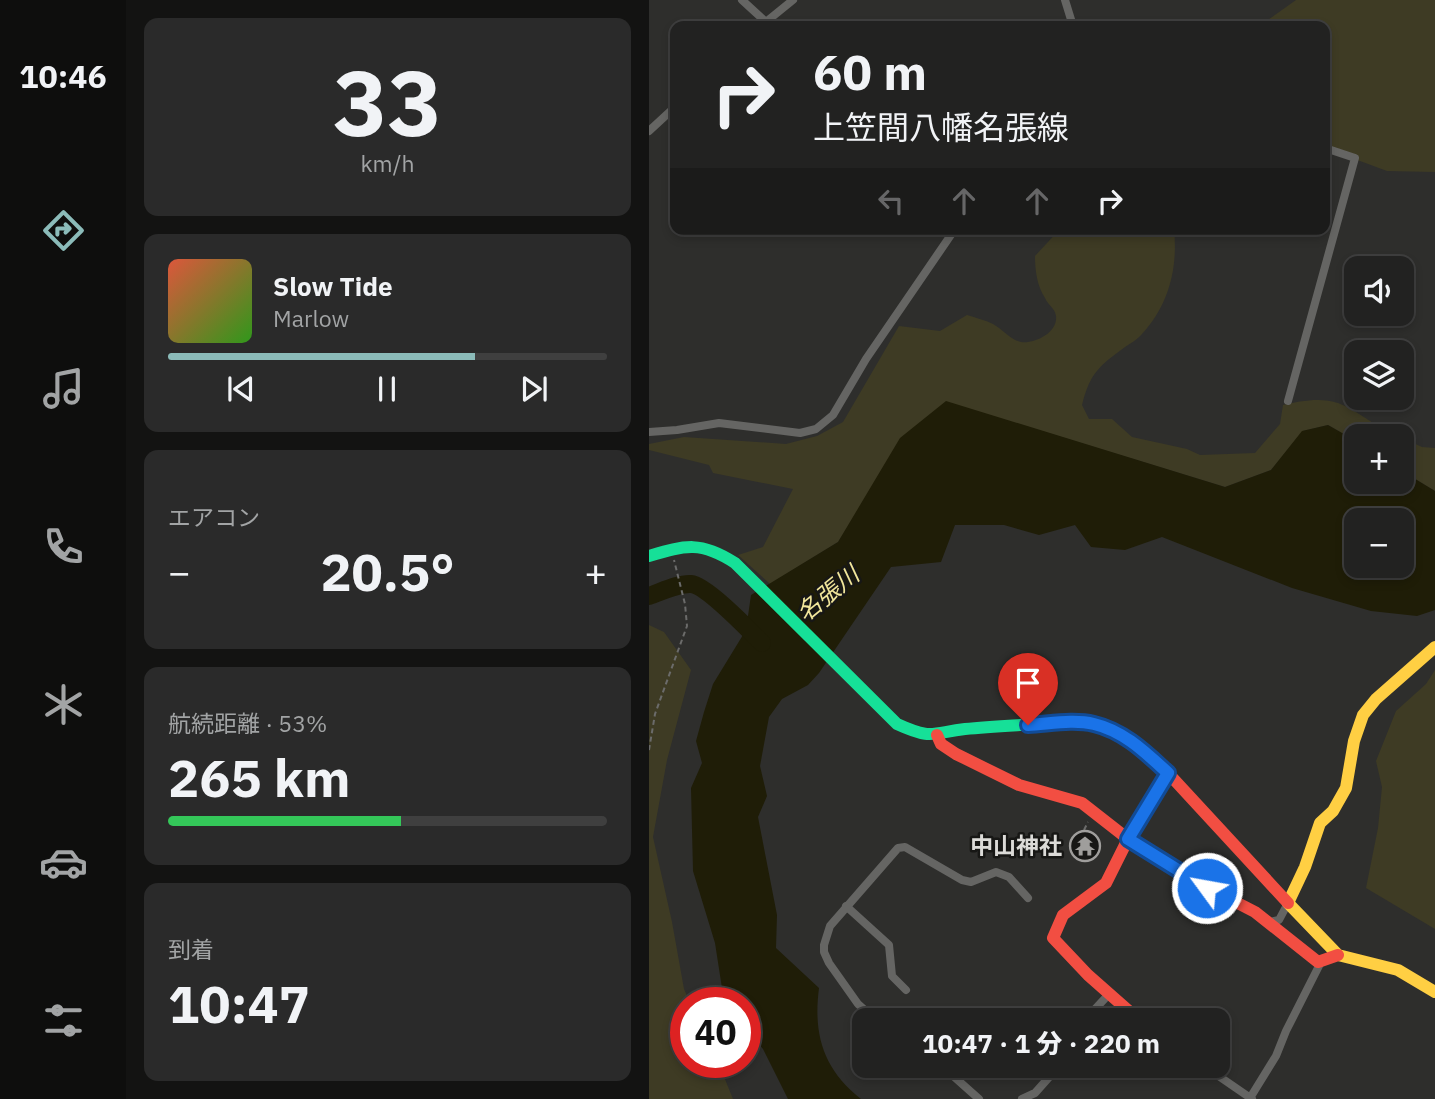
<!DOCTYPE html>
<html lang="ja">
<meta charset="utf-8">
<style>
:root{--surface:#222221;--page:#2a2a2a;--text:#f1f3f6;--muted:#a2a4a5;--line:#3f3f3f;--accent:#8bbbb9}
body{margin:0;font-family:"IBM Plex Sans","Noto Sans JP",sans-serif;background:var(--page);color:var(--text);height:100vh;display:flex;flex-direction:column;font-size:26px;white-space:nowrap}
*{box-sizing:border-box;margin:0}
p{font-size:23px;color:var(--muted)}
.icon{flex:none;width:38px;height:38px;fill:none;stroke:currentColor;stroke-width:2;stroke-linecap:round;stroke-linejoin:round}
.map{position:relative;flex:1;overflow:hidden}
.side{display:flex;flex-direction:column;gap:18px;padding:18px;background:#131312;width:523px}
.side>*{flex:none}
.hud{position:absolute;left:21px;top:21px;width:660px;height:214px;border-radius:14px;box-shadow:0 4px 10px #0003,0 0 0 2px var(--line);background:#222221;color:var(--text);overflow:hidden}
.fabs{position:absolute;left:695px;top:256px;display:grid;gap:14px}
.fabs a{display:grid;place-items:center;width:70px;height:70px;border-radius:14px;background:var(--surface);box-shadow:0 4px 10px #0003,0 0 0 2px var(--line);font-size:35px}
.speed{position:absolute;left:21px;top:987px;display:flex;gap:14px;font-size:35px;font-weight:700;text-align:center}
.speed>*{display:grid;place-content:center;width:91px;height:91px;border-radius:50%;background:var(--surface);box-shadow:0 4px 10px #0003,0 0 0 2px var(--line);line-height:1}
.speed .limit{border:10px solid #d22;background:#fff;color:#111}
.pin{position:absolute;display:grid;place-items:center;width:60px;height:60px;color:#fff;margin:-72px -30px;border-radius:50% 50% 50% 0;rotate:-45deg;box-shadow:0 0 7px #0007}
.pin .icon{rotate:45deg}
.me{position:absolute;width:77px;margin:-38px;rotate:302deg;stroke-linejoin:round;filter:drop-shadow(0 0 5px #0008)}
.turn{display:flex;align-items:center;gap:24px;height:147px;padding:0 28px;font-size:32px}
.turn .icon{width:91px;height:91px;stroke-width:2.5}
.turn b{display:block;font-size:49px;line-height:60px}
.lanes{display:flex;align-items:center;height:66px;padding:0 28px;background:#0003;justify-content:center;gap:35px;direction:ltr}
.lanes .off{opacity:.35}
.big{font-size:52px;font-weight:800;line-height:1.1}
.side .card{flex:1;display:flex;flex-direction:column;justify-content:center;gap:10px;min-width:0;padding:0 24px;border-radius:14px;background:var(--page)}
.side .dial{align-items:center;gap:0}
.dial b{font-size:91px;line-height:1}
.song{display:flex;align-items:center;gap:21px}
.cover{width:84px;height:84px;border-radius:10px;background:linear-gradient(135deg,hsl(10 70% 55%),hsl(110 70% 35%))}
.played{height:7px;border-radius:4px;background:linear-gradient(90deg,var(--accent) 70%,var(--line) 70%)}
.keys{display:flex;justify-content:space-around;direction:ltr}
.heat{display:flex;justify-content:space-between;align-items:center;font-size:38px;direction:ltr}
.charge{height:10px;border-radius:5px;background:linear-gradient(90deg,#34c759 53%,var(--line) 0)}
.trip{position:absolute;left:203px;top:1008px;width:378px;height:70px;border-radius:14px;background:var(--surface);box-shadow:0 4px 10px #0003,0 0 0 2px var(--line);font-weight:800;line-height:70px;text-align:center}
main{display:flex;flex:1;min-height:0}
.menu{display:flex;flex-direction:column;width:126px;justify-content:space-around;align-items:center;background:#0e0e0d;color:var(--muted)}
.menu .icon{width:49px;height:49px}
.menu .current{color:var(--accent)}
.menu b{font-size:32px;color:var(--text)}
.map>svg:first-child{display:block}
.green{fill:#3e3b24}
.water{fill:#1f1d07;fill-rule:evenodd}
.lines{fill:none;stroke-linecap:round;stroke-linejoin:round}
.river{stroke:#1f1d07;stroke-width:18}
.path{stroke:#6b6b6a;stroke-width:2;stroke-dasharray:5 3.5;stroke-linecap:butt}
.street{stroke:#656563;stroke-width:8}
.fast{stroke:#16e098;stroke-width:12}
.slow{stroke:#ffcf43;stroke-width:12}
.jam{stroke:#f24e42;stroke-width:12}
.route-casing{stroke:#114b97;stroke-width:18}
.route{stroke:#1a73e8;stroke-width:12}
.labels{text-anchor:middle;stroke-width:5;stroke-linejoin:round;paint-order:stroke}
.poi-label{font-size:23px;font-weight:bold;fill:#dcdbd8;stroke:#171715;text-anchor:end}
.water-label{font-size:24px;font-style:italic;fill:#f1e69b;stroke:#171715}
</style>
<main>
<nav class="menu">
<b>10:46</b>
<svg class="icon current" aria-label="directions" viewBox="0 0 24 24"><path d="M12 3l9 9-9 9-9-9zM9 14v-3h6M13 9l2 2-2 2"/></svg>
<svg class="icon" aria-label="music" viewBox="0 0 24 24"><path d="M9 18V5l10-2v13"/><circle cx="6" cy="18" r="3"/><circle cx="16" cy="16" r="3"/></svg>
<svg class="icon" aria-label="phone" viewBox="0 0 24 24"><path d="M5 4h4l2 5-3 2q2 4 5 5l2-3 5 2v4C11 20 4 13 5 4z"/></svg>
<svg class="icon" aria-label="climate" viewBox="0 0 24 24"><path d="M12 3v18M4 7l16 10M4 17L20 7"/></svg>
<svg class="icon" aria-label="car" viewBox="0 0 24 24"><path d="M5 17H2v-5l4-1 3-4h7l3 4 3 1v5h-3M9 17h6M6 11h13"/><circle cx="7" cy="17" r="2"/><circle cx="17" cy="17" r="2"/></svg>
<svg class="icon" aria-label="filters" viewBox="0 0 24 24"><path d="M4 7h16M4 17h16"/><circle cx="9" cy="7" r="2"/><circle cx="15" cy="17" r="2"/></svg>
</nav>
<section class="side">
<div class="card dial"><b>33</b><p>km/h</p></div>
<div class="card">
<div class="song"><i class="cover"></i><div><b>Slow Tide</b><p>Marlow</p></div></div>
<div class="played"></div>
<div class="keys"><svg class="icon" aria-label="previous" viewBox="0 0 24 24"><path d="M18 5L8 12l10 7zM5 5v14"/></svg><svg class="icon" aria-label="pause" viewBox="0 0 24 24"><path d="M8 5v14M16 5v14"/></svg><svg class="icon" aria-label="next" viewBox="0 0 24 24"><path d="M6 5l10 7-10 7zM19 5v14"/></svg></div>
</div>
<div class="card"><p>エアコン</p>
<div class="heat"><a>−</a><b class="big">20.5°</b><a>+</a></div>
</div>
<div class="card"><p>航続距離 · 53%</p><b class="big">265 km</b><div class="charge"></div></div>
<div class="card"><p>到着</p><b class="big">10:47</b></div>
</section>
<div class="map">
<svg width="786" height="1099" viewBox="0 0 786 1099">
<rect width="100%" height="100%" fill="#2e2e2c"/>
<path class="green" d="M 647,0 L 786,0 L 786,172 L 738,171 L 676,148 L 676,26 L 614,26 L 616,22 Z
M 411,229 L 525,229 C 529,268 520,305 493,334 C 489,339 482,343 476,347 C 450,366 441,373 433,405 L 440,419 L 463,419 L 483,437 L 538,449 L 551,455 L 606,453 L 631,424 L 634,405 C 651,401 672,397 689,403 C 708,410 727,427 747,436 L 707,436 L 707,441 L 679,425 L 654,431 L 622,470 L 576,487 L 297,402 L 200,525 L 189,542 L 121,584 L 89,555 L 114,547 L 144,489 L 64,473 L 60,465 L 0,450 L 0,444 L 35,437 L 137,444 L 168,436 L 194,422 L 250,326 L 291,331 L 318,315 C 327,318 336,320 344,324 C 353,329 362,340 372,342 C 385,344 409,333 407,316 C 406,308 399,305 396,298 C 388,286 386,270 386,256 Z
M 753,438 L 773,447 L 786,448 L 786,491 L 753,471 Z
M 0,625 L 15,632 L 42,670 L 18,760 L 4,837 L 23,922 L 35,989 L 41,1003 L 37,1003 L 37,1062 L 69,1062 L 84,1099 L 0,1099 Z
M 786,670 L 786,929 L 717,888 L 729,828 L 733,787 L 727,761 L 747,711 L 777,684 Z"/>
<path class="water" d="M 297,401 L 576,487 L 622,470 L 653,431 L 679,425 L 707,441 L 707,481 L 752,481 L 753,471 L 786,491 L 786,610 L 768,616 L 722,611 L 643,588 L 513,537 L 476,550 L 442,547 L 426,525 L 390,535 L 355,525 L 306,525 L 292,562 L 242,567 L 170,673 L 159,685 L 133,699 L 120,717 L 111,766 L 118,796 L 109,817 L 128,915 L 127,948 L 170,988 C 164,1034 174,1069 212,1099 L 139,1099 L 114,1049 L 96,1027 L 96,1003 L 75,1001 L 66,943 L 44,871 L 42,788 L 53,763 L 47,741 L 55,712 L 64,684 L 97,630 L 102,595 L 189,542 L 251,438 ZM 707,520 L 752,520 L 752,565 L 707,565 Z"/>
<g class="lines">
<path class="river" d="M 0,596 C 12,592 30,583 42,584 C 57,585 101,631 113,643"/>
<path class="path" d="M 0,750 L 6,714 L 38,626 L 36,604 L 25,560
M 435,830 L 439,822"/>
<path class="street" d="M 93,0 L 117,22
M 416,0 L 424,26
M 112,26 L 144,0
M 0,131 L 26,107
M 639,401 L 706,158 L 676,148
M 0,432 L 28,430 L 70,423 L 151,433 L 167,429 L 184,415 L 217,359 L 306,229
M 197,906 L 240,945 L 243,976 L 257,990
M 620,922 L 630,920 L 639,903
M 227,1020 L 209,1004 L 180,963 L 175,952 L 175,945 L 181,926 L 249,848 L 256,847 L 313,880 L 322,882 L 347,872 L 360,877 L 379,898
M 436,1020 L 460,994
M 293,1066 L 330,1099
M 555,1066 L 603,1099
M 601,1098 L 627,1056 L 637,1031 L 672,962
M 373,1099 L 386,1093 L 410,1066"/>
<path class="fast" d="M 0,556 C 37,545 52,541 86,563 L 248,724 C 283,740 282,733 316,729 C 334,727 353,726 371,725 C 407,723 444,717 477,738"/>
<path class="slow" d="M 786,647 L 727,699 L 714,715 L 705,741 L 697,788 L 684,811 L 671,823 L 656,867 L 639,903 L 689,955 L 749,970 L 786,992"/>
<path class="jam" d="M 288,735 L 292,744 L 307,754 L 370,785 L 433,803 L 479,839 L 540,878 L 606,912 L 669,962 L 689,955
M 477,738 L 519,773 L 639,903
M 490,1020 L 439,975 L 404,938 L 414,915 L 457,883 L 479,839 L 519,773"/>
</g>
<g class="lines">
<g class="route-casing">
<path id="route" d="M 379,725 C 400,724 424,719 445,724 C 475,731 497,753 519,773 L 479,839 L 558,888"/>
</g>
<use href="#route" class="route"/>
</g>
<defs>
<g id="temple-ring" transform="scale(1.575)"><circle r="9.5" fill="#171715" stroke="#9f9e9c" stroke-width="1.5"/><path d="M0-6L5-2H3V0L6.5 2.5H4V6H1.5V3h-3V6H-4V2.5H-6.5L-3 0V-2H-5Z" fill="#9f9e9c"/></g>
</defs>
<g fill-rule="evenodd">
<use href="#temple-ring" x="436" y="846"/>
</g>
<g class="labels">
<g class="poi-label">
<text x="413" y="854">中山神社</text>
</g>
<g class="water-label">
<text transform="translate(179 594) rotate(-39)" y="8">名張川</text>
</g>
</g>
</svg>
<div class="fabs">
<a><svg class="icon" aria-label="sound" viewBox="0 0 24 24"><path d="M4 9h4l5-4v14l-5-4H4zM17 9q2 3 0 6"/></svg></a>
<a><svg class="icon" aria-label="layers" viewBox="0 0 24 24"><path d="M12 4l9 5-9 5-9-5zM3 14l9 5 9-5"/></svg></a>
<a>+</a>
<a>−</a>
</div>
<div class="speed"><div class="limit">40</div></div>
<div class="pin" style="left:379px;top:725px;background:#d93025"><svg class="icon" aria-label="arrive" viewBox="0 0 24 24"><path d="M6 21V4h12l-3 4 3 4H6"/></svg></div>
<svg class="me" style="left:558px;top:888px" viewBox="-20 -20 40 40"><circle r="17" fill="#1a73e8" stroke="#fff" stroke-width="3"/><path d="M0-11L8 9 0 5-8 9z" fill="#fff"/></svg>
<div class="trip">10:47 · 1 分 · 220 m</div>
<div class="hud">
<div class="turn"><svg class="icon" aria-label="right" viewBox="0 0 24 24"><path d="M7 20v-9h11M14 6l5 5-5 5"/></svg><div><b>60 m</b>上笠間八幡名張線</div></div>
<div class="lanes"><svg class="icon off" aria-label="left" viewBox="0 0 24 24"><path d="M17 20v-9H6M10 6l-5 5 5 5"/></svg><svg class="icon off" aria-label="ahead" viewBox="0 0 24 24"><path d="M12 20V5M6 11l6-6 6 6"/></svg><svg class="icon off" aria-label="ahead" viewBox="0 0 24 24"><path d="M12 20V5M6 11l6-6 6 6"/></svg><svg class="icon" aria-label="right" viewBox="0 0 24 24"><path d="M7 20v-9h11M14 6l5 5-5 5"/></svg></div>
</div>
</div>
</main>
